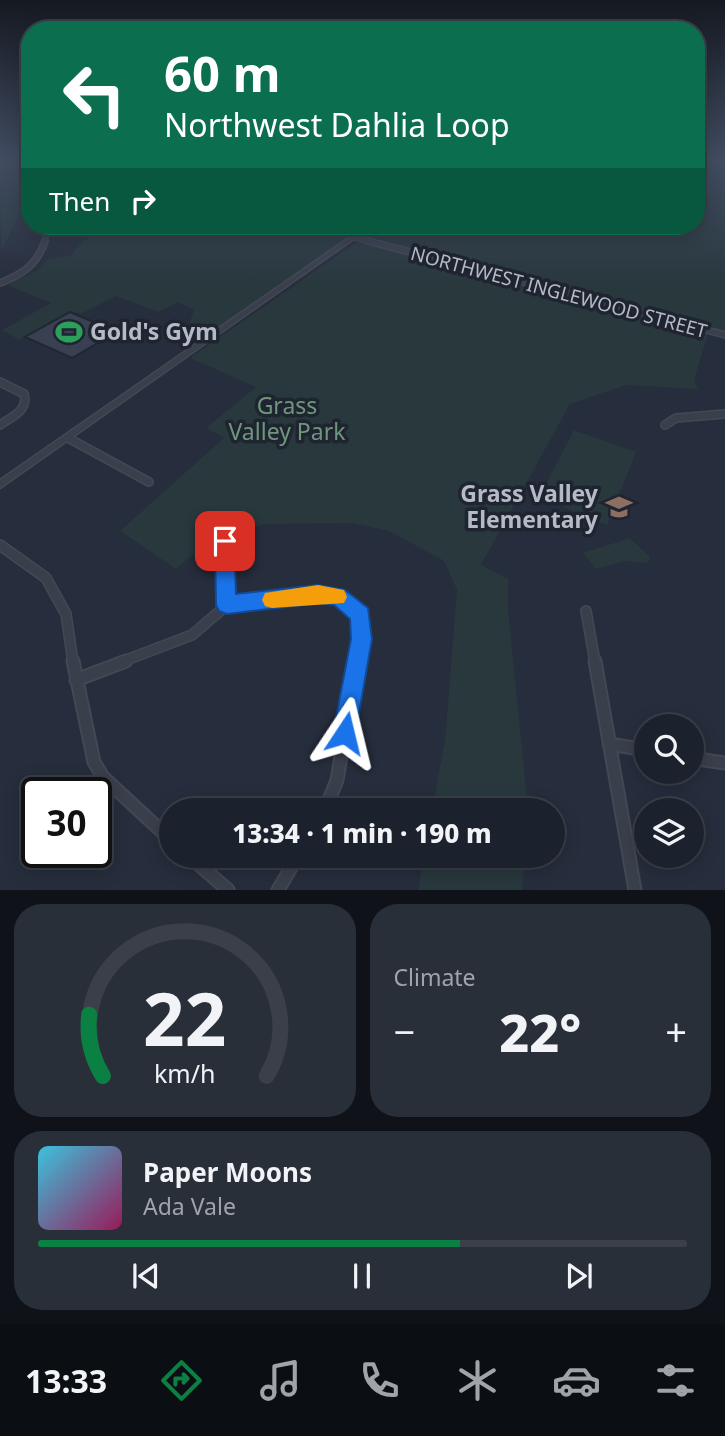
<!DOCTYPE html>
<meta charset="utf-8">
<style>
:root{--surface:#1c222d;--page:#292f39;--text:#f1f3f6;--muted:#a0a4aa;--line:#3a3f49;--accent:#0b8043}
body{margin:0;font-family:"Noto Sans",sans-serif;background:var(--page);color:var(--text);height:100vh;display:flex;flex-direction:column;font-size:26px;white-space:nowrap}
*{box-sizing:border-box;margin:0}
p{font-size:23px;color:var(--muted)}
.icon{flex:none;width:38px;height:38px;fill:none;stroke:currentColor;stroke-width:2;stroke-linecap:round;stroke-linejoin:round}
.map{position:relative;height:890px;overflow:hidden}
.drawer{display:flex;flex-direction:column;gap:14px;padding:14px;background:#0f1319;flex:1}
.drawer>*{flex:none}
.banner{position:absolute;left:21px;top:21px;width:684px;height:214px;border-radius:28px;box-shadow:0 4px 18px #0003,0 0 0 2px var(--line);background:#0b6e4f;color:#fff;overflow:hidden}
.fabs{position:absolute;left:634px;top:714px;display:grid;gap:14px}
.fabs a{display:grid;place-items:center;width:70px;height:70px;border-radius:50%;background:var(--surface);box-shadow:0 4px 18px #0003,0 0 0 2px var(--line);font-size:35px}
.speed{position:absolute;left:21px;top:777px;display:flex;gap:14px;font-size:35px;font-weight:700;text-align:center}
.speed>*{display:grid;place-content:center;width:91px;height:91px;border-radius:50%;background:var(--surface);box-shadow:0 4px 18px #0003,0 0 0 2px var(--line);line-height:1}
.speed .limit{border:4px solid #111;border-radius:10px;background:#fff;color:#111}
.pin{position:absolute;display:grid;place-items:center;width:60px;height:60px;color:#fff;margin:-30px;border-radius:14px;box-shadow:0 4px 10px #0006}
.me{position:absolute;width:77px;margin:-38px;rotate:10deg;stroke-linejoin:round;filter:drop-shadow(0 0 5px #0008)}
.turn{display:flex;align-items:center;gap:24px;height:147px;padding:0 28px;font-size:32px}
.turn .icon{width:91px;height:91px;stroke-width:2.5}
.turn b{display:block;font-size:49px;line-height:60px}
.then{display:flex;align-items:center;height:66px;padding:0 28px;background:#0003;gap:14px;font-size:26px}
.big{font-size:52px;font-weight:800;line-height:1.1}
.drawer .card{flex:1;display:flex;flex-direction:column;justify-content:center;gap:10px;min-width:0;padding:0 24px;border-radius:28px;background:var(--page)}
.drawer .dial{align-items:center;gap:0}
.dial svg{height:182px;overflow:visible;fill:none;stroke:var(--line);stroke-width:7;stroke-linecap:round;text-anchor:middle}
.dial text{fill:var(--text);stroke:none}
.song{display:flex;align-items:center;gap:21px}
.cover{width:84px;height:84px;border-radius:10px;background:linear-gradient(135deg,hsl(190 70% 55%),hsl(330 70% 35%))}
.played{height:7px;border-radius:4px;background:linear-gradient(90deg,var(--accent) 65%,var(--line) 65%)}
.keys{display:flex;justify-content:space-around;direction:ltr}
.heat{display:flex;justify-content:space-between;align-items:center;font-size:38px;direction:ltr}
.drawer .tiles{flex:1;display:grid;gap:14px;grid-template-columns:1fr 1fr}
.card:last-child{grid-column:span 2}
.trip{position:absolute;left:159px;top:798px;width:406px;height:70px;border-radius:35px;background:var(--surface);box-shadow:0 4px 18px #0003,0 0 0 2px var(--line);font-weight:800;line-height:70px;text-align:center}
.dock{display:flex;height:112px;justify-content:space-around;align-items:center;background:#0b0e12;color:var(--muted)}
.dock .icon{width:49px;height:49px}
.dock .on{color:var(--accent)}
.dock b{font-size:32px;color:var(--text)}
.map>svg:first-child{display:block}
.green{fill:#28383d}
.building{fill:#384052;stroke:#212633;stroke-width:2}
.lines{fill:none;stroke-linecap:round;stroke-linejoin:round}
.minor-far4-casing{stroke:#434855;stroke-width:6}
.minor-far3-casing{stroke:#434855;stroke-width:8}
.minor-far2-casing{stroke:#434855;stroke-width:10}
.minor-far1-casing{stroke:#434855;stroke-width:12}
.minor-casing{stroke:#434855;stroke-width:15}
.tertiary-casing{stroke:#434855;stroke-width:3}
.secondary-casing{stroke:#434855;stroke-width:4}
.minor-far4{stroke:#3a3f4c;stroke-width:4.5}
.minor-far3{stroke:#3a3f4c;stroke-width:5}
.minor-far2{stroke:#3a3f4c;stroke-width:7}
.minor-far1{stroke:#3a3f4c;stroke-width:9}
.minor{stroke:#3a3f4c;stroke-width:11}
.tertiary{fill:#3a3f4c;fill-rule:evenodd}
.secondary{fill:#484e5f;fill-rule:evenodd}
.route{fill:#1a73e8;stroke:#114b97;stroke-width:2}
.slow{fill:#f59e0b}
.labels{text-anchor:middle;stroke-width:7;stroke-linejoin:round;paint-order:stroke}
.far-street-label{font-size:19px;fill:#b6bac7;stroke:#1f2431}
.poi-label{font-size:23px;font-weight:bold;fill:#b6bac7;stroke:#1f2431;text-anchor:start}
.park-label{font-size:23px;fill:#6f967c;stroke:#1f2431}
</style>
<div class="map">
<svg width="725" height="890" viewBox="0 0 725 890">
<rect width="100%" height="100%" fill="#262d3c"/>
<path class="green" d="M 0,160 L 21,160 C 24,164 29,170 30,175 C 34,193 9,233 1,253 Z
M 697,160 L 725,165 L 725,333 L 362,237 L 377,226 L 696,226 Z
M 115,226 L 364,226 L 208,335 L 188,327 L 194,310 L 178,302 L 158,312 L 116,296 L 81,314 L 70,311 L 19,340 L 2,330 L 51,303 L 7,285 L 38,270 L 49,259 L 70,256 L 84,240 Z
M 357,242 L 708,334 L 694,380 L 698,389 L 626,385 L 570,404 L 481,565 L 508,579 L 508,609 L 528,810 L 432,810 L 445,740 L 457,590 L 444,561 L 389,531 L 352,523 L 265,524 L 214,537 L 176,569 L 120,531 L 224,438 L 206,428 L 256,387 L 190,358 Z
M 574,430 L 636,452 L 607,525 L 539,497 Z
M 630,538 L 650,557 L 648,563 L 625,561 L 596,569 L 583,553 Z
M 424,856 L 525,856 L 522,890 L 418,890 Z"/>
<path class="building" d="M 70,312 L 110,329 L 99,335 L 106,338 L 72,358 L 25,337 Z"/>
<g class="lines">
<g class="minor-far4-casing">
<path id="minor-far4" d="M 352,237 L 375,243
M 44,243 L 49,226"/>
</g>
<g class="minor-far3-casing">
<path id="minor-far3" d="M 368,241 L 725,335
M 0,283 C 23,274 37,265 45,241"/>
</g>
<g class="minor-far2-casing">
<path id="minor-far2" d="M 0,382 L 24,394 C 29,410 12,417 0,425
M 665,425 L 676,418 L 725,414
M 68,438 L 149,482"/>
</g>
<g class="minor-far1-casing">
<path id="minor-far1" d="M 225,541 L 227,605
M 0,545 L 46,578 L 66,614 L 73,662
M 586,611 L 595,662
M 121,662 L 192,635 L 227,605 L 318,594 L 338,597 L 361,615 L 357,662"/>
</g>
<g class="minor-casing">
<path id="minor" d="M 73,661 L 94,762 L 103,777 L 172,841
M 595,661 L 635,890
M 76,680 L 126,661
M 609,744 L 646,750
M 691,758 L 725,763
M 325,810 L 337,780 L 357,661
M 189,856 L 228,890
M 278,890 L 298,856"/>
</g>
<g class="tertiary-casing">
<path id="tertiary" d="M 366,226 L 372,226 L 0,488 L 0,480 Z"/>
</g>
<g class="secondary-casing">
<path id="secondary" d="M 710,160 L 725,161 L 725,165 L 710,161 Z"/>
</g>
<use href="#minor-far4" class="minor-far4"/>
<use href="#minor-far3" class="minor-far3"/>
<use href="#minor-far2" class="minor-far2"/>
<use href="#minor-far1" class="minor-far1"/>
<use href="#minor" class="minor"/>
<use href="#tertiary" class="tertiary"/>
<use href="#secondary" class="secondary"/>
</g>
<linearGradient id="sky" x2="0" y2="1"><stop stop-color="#151921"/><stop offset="0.56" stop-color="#414c61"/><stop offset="1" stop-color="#414c61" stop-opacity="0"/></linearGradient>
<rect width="725" height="285" fill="url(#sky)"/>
<path class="route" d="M 225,534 L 231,536 L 234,541 L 236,594 L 318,585 L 345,590 L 368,608 L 372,639 L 354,742 L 345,745 L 337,742 L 333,733 L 351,639 L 350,619 L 334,605 L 318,603 L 227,614 L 219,611 L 216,605 L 215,541 L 218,536 Z"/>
<path class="slow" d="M 318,585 L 344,590 L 347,597 L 344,603 L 272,608 L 265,606 L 262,600 L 265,593 Z"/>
<defs>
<g id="stadium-bare" transform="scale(2.1)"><path d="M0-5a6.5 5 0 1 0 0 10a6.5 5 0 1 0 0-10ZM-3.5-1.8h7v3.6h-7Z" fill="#2e9e5b" stroke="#1f2431" stroke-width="2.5" paint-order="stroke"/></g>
<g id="school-bare" transform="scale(2.1)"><path d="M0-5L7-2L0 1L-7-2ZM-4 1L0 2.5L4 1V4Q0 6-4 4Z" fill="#8d6e63" stroke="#1f2431" stroke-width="2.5" paint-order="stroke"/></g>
</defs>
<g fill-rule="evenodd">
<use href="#stadium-bare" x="69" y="332"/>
<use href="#school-bare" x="619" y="507"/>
</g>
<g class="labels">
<g class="far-street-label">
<text transform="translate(559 292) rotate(15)" y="7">NORTHWEST INGLEWOOD STREET</text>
</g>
<g class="poi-label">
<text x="90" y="340">Gold's Gym</text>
<text x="598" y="502" text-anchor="end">Grass Valley<tspan x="598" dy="26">Elementary</tspan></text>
</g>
<g class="park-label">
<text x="287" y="414">Grass<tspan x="287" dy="26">Valley Park</tspan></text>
</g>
</g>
</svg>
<div class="fabs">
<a><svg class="icon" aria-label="search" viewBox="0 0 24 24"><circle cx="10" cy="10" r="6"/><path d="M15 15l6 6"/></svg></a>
<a><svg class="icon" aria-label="layers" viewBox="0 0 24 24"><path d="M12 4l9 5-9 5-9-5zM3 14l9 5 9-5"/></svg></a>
</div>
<div class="speed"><div class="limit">30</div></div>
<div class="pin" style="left:225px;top:541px;background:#d93025"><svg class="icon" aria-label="arrive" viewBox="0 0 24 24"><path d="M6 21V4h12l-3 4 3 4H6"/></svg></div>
<svg class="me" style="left:345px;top:733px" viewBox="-20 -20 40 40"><path d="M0-17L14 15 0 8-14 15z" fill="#1a73e8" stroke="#fff" stroke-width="4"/></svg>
<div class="trip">13:34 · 1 min · 190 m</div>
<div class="banner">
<div class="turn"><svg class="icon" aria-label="left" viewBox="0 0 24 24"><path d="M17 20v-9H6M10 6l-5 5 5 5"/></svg><div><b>60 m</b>Northwest Dahlia Loop</div></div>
<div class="then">Then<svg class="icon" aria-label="right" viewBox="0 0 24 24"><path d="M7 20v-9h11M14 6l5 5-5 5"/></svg></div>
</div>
</div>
<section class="drawer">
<div class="tiles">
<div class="card dial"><svg viewBox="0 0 100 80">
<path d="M14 69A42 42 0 1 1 86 69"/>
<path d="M14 69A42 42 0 0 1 8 42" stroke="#0b8043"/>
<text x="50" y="56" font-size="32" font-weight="700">22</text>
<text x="50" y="72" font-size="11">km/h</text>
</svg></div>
<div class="card"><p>Climate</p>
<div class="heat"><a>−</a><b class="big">22°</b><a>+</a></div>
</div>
<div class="card">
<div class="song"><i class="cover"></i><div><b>Paper Moons</b><p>Ada Vale</p></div></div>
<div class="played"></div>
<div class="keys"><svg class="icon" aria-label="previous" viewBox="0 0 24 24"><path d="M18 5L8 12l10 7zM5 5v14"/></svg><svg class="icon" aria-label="pause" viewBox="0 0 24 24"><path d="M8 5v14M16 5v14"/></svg><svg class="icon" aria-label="next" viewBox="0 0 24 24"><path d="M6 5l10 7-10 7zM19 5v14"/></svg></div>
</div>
</div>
</section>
<nav class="dock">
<b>13:33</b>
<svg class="icon on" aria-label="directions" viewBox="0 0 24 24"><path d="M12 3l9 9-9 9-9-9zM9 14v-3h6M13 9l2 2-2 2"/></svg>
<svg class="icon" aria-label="music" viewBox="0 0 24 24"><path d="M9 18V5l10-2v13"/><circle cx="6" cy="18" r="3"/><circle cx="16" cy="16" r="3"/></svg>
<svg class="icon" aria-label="phone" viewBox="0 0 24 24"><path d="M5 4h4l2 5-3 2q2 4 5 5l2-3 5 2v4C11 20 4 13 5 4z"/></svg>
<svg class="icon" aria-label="climate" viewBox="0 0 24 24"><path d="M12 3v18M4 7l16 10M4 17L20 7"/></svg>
<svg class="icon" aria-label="car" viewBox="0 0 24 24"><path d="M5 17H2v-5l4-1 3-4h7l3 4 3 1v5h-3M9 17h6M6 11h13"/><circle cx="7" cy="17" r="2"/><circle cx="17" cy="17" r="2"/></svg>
<svg class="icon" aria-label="filters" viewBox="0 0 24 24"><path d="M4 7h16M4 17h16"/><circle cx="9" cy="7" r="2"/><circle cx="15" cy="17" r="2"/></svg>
</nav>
